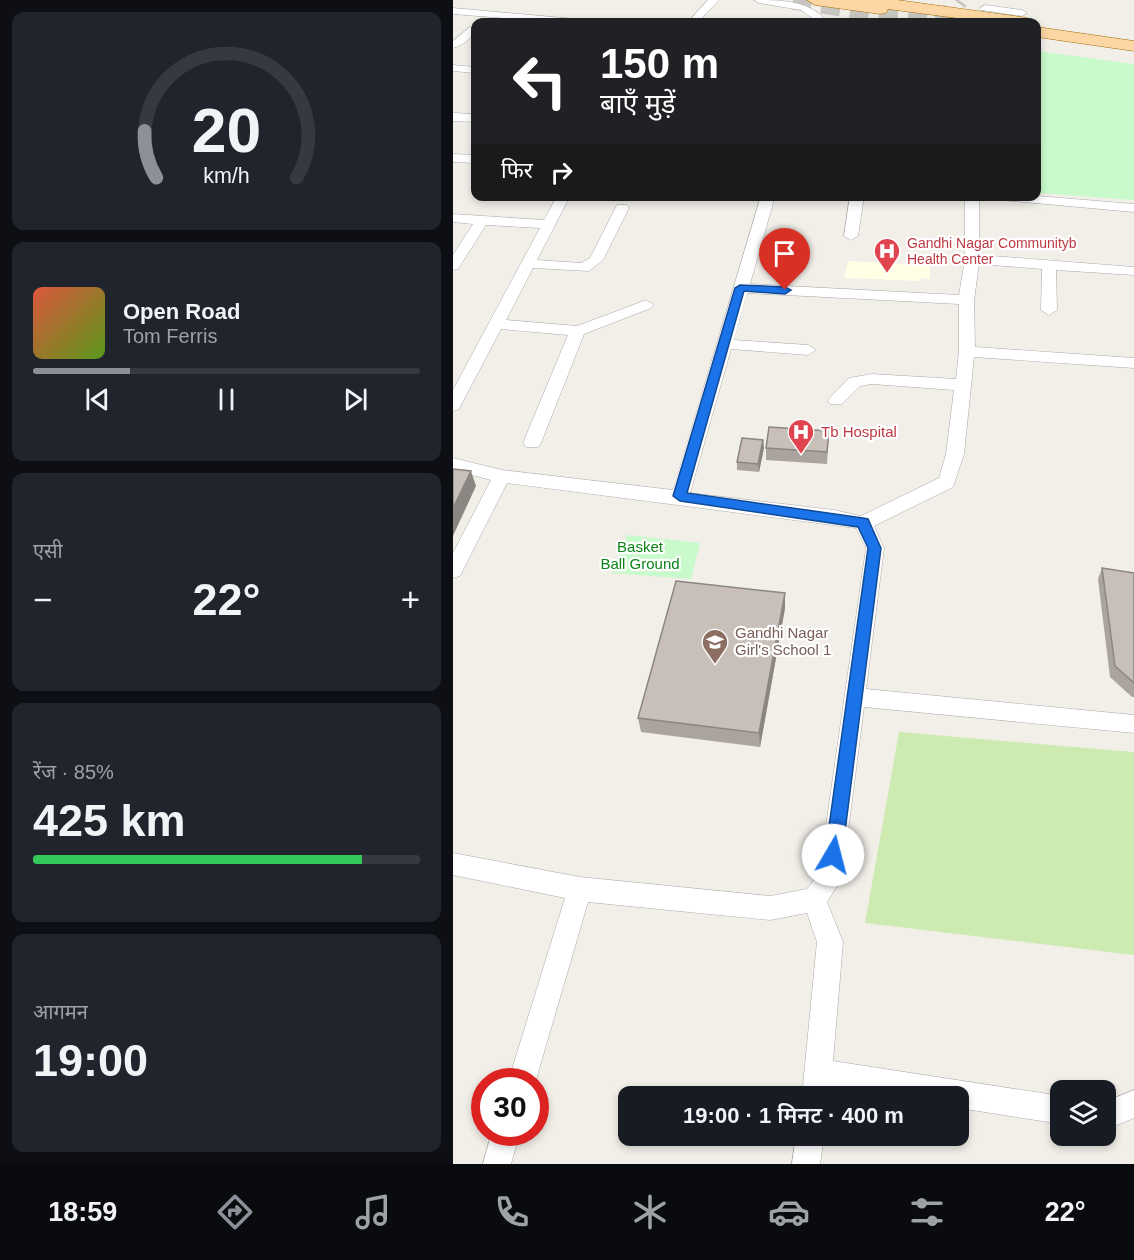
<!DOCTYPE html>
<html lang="hi">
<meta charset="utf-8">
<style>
:root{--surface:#171b24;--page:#20242c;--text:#f1f3f6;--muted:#9ea1a6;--line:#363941;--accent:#8c9099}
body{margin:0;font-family:Helvetica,"Noto Sans Devanagari",sans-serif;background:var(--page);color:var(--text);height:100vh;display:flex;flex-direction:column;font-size:22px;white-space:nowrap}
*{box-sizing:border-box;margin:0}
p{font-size:20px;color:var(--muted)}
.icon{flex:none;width:33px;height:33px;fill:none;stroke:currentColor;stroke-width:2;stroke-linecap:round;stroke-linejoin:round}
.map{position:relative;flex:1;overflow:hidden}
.panel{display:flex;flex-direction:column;gap:12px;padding:12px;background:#0d0f14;width:453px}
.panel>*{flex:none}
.hud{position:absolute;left:18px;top:18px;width:570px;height:183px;border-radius:12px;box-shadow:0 3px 9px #0003;background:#202124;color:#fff;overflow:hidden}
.tools{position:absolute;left:597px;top:1080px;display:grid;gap:12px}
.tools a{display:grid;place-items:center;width:66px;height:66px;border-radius:12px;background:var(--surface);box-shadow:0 3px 9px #0003;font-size:30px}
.speed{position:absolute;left:18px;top:1068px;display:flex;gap:12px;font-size:30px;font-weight:700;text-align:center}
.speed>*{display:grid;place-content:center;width:78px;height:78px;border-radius:50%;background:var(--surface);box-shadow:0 3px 9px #0003;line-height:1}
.speed .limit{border:9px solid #d22;background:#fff;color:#111}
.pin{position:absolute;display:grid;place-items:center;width:51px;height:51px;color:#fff;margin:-62px -26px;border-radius:50% 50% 50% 0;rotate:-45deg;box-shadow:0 0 6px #0007}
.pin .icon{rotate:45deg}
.me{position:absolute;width:66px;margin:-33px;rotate:8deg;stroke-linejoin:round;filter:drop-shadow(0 0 4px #0008)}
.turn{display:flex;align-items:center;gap:21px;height:126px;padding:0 30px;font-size:27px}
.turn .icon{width:78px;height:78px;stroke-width:2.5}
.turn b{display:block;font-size:42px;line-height:51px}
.then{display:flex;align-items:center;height:57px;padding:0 30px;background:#0003;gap:12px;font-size:22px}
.big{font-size:45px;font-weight:600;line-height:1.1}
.panel .widget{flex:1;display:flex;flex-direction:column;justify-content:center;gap:9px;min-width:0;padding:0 21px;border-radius:12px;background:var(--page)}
.panel .dial{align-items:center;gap:0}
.dial svg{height:156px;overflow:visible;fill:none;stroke:var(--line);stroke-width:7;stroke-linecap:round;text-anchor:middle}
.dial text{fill:var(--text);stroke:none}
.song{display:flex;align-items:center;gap:18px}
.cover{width:72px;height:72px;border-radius:9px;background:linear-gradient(135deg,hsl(10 70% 55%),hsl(90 70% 35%))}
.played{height:6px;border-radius:3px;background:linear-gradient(90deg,var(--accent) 25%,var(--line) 25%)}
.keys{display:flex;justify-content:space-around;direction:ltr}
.heat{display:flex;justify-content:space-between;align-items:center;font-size:33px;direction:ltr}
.charge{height:9px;border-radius:4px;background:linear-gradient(90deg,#34c759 85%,var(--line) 0)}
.trip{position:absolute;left:165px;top:1086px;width:351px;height:60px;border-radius:12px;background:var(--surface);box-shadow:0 3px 9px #0003;font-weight:600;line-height:60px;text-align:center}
.menu{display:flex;height:96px;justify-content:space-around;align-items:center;background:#090b0e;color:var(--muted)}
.menu .icon{width:42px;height:42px}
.menu .selected{color:var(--accent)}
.menu b{font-size:27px;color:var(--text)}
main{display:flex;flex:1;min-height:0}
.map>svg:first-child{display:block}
.education{fill:#ffffe5}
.grass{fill:#cdebb0}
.park{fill:#c8facc}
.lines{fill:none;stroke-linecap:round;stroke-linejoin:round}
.primary-tunnel{stroke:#c8c6c1;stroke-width:19;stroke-dasharray:19 10;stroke-linecap:butt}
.street-casing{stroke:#a9a9a9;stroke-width:1}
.primary-casing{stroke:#a06b00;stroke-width:1}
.street{fill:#fff;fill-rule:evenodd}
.primary{fill:#fcd6a4;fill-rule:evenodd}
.wall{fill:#aba49e}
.shaded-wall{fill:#8b8681}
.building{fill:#c7bfb8;stroke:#8b8681;stroke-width:1.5}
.route{fill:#1a73e8;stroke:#114b97;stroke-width:1.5}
.labels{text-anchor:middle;stroke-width:4.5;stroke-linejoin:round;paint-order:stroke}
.far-health-label{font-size:14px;fill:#be3a42;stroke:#fff;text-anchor:start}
.health-label{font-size:15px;fill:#be3a42;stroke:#fff;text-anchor:start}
.park-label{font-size:15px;fill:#0c8416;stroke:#fff}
.education-label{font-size:15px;fill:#785e54;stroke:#fff;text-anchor:start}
</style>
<main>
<section class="panel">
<div class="widget dial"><svg viewBox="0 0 100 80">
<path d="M14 69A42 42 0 1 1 86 69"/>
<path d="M14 69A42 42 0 0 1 8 45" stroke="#8c9099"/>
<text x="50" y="56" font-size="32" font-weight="700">20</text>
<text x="50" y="72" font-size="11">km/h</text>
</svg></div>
<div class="widget">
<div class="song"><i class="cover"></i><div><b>Open Road</b><p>Tom Ferris</p></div></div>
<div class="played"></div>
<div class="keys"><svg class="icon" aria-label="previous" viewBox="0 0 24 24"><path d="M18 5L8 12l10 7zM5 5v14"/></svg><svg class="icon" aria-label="pause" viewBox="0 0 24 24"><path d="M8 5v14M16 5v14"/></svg><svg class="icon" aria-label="next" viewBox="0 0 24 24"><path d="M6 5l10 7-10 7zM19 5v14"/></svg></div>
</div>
<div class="widget"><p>एसी</p>
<div class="heat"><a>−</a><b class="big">22°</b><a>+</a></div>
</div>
<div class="widget"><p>रेंज · 85%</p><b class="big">425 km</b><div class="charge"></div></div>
<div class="widget"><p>आगमन</p><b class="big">19:00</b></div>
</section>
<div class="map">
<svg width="681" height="1164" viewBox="0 0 681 1164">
<rect width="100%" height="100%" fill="#f2efe9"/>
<path class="education" d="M 395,261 L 477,265 L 477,279 L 468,278 L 468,281 L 391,278 Z"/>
<path class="grass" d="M 446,732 L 681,752 L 681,955 L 412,923 Z"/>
<path class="park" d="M 584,51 L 681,64 L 681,200 L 584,193 Z
M 174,535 L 247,543 L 238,579 L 158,573 Z"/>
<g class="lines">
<path class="primary-tunnel" d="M 340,0 L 484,21 L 494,16 L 506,0"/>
<g class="street-casing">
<path id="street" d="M 255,0 L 266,0 L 245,22 L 235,22 Z
M 301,0 C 325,0 352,0 370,17 L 368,22 L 358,22 L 359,18 L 348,10 L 306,3 Z
M 532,5 L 569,10 L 574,13 L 569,16 L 528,10 L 527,8 Z
M 0,8 L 122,19 L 127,22 L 100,22 L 0,14 Z
M 17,27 L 21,28 C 22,37 9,46 0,48 L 0,41 Z
M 0,65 L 22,67 L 22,73 L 0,71 Z
M 0,113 L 22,114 L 22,122 L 0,121 Z
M 0,154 L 22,155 L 22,163 L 0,162 Z
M 104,196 L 117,196 L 84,260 L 128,263 L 137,258 L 164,205 L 174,205 L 176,208 L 150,260 L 136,271 L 80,268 L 53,320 L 124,326 L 188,302 L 193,300 L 201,305 L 198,308 L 131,334 L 88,443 L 85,447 L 73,447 L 70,443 L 115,335 L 48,329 L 8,405 L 6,409 L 0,411 L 0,390 L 87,228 L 33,225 L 5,269 L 0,270 L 0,255 L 20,224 L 0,222 L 0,214 L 91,220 Z
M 308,196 L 322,196 L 297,284 L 506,295 L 512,259 L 512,196 L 584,196 L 681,204 L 681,212 L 526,198 L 526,255 L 681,267 L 681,275 L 603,270 L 604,310 L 596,315 L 588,310 L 589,269 L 526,264 L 521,300 L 522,347 L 681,358 L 681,368 L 521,357 L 511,454 L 500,487 L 421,526 L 431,548 L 413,689 L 681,715 L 681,733 L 411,707 L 389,878 L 374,902 L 390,942 L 380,1061 L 608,1096 L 608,1124 L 506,1108 L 506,1096 L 430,1096 L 377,1088 L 377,1096 L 349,1096 L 364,942 L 354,913 L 317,920 L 135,902 L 82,1083 L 55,1082 L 112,898 L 0,875 L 0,853 L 127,877 L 317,896 L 354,889 L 366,874 L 413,548 L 403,528 L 54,483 L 7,576 L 0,578 L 0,553 L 38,480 L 0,470 L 0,458 L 49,470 L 220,490 ZM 294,293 L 506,304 L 506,351 L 503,379 L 419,374 L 396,378 L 375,400 L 377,404 L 389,404 L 407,386 L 419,384 L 501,390 L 493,454 L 486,478 L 408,516 L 381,510 L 237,493 L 278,349 L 355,355 L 363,350 L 355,345 L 281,340 Z
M 397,196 L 411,196 L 405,236 L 398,240 L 391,236 Z
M 681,1090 L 681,1118 L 652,1130 L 652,1102 Z
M 39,1132 L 67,1132 L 58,1164 L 30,1164 Z
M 343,1136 L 371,1136 L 367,1164 L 339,1164 Z"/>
</g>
<g class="primary-casing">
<path id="primary" d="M 354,0 L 444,0 L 568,17 L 574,18 L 577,22 L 534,22 L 435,9 L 433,13 L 427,14 L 362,5 Z
M 584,27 L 681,41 L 681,51 L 584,37 Z"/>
</g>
<use href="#street" class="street"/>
<use href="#primary" class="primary"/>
</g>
<path class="wall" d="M 376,431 L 374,464 L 313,460 L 313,448 Z
M 310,440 L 311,448 L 306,472 L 284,470 L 284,462 Z
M 649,568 L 681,573 L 681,697 L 679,697 L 657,677 L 645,579 Z
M 332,608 L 307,747 L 188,732 L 185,718 Z"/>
<path class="shaded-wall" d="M 310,440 L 311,448 L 306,472 L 305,464 Z
M 18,471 L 23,486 L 0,536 L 0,508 Z
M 332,593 L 332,608 L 307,747 L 306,733 Z"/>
<path class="building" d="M 316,427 L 376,431 L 374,452 L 313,448 Z
M 289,438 L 310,440 L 305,464 L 284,462 Z
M 0,469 L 18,471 L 0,508 Z
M 649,568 L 681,573 L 681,683 L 662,666 Z
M 223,581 L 332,593 L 306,733 L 185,718 Z"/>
<path class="route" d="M 287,285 L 332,287 L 338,290 L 332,294 L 291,291 L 234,493 L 410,518 L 415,519 L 428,548 L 389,855 L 386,861 L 380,863 L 375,861 L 372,855 L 415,548 L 405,527 L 227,501 L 220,496 L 282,288 Z"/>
<defs>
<g id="hospital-pin" transform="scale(1.35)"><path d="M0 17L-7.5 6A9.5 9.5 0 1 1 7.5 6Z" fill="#e0444e" stroke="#fff"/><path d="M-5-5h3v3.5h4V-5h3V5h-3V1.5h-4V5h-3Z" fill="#fff"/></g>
<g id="school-pin" transform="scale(1.35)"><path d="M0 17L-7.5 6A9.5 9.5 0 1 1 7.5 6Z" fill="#8d6e63" stroke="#fff"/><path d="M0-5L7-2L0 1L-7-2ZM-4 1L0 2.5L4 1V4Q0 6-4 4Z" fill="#fff"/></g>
</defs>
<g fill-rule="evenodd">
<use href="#hospital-pin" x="434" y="251"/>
<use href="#hospital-pin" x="348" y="432"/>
<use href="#school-pin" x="262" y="642"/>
</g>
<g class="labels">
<g class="far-health-label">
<text x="454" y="248">Gandhi Nagar Communityb<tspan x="454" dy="16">Health Center</tspan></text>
</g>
<g class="health-label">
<text x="368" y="437">Tb Hospital</text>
</g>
<g class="park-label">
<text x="187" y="552">Basket<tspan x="187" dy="17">Ball Ground</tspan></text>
</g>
<g class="education-label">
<text x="282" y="638">Gandhi Nagar<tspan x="282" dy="17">Girl's School 1</tspan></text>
</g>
</g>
</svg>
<div class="tools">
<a><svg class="icon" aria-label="layers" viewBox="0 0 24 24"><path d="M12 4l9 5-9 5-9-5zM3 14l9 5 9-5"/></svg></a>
</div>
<div class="speed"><div class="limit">30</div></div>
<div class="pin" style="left:332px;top:290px;background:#d93025"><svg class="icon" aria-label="arrive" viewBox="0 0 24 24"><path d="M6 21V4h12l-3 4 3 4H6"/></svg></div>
<svg class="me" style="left:380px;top:855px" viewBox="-20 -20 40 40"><circle r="19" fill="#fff"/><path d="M0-13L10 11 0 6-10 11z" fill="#1a73e8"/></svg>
<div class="trip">19:00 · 1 मिनट · 400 m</div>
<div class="hud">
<div class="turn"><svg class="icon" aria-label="left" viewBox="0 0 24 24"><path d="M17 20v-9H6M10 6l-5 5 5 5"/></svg><div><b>150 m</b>बाएँ मुड़ें</div></div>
<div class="then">फिर<svg class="icon" aria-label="right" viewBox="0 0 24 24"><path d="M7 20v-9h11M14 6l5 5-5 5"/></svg></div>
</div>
</div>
</main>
<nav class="menu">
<b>18:59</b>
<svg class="icon selected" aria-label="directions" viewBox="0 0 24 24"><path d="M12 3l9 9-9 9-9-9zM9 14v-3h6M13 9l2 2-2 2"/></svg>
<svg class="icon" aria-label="music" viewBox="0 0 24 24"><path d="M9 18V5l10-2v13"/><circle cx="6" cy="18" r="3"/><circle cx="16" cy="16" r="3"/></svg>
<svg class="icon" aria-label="phone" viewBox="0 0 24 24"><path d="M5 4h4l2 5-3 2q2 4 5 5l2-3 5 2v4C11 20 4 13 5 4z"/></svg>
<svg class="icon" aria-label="climate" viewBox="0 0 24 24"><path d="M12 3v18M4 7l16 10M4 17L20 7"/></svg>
<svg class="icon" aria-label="car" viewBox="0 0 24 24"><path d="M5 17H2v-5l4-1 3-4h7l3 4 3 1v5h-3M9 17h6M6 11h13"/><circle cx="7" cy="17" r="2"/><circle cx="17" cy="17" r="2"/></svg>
<svg class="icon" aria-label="filters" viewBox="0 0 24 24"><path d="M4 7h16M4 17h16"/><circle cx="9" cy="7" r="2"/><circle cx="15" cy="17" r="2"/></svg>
<b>22°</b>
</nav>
